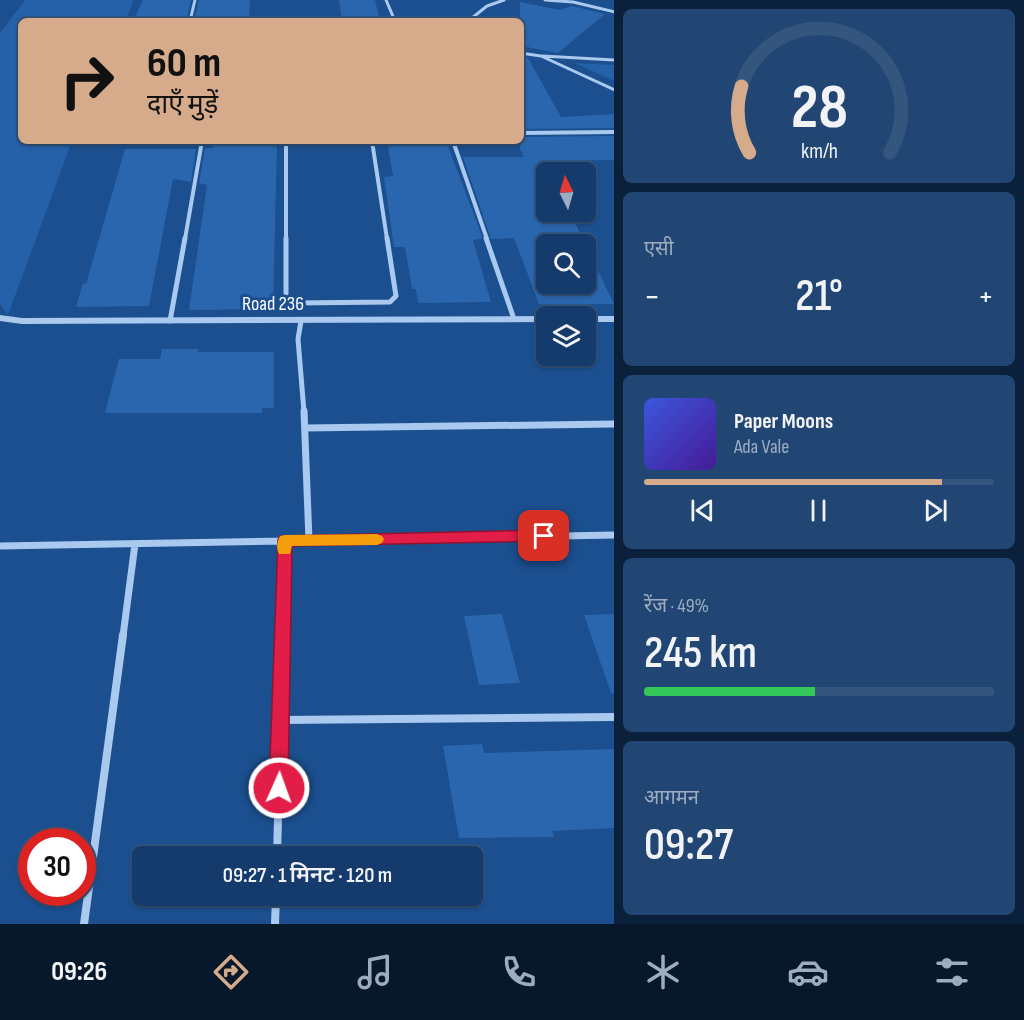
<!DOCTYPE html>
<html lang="hi">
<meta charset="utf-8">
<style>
:root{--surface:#143b6b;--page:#214673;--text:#f1f3f6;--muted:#9dadc1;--line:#33557e;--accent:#d6ab8b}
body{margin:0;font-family:"Sofia Sans Condensed","Noto Sans Devanagari",sans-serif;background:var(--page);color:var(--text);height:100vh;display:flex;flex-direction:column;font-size:22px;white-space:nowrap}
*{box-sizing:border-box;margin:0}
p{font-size:20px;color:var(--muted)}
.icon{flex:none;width:33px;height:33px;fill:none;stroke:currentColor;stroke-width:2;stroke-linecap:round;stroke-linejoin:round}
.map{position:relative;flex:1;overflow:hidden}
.panel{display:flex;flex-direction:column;gap:9px;padding:9px;background:#0b203b;width:410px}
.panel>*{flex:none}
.top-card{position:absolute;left:18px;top:18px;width:506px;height:126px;border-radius:9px;box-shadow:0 2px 4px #0004,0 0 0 2px var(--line);background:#d6ab8b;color:#111;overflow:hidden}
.needle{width:39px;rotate:355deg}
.fabs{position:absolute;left:536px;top:162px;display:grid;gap:12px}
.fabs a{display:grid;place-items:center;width:60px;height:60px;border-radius:9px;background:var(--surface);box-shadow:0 2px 4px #0004,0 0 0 2px var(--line);font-size:30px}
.speed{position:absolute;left:18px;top:828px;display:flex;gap:12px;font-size:30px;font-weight:700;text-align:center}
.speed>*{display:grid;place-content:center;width:78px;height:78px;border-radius:50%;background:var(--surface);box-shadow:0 2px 4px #0004,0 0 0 2px var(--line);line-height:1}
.speed .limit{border:9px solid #d22;background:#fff;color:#111}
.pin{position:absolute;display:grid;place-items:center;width:51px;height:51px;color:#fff;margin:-26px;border-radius:12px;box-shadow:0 3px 9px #0006}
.me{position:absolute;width:66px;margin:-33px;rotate:2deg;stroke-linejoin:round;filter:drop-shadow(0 0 4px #0008)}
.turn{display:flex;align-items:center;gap:21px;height:126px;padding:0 30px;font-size:27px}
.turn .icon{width:78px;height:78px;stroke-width:2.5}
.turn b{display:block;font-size:42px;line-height:51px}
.big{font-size:45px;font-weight:600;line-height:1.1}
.panel .tile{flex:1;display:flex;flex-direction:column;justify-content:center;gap:9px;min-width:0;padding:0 21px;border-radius:9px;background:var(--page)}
.panel .dial{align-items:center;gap:0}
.dial svg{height:156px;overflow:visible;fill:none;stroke:var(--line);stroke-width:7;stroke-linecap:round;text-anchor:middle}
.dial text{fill:var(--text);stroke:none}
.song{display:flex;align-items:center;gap:18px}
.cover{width:72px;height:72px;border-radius:9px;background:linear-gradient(135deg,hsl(230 70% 55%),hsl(260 70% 35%))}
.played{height:6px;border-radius:3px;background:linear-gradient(90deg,var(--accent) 85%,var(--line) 85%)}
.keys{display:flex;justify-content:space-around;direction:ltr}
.heat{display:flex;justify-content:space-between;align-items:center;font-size:33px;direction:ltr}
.charge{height:9px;border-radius:4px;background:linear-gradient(90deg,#34c759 49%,var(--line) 0)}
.trip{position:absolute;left:132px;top:846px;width:351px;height:60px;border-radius:9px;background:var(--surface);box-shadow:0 2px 4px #0004,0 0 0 2px var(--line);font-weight:600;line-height:60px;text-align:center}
.dock{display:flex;height:96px;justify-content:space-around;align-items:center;background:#08182b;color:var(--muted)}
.dock .icon{width:42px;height:42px}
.dock .selected{color:var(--accent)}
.dock b{font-size:27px;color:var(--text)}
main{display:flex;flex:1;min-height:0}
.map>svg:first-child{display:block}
.green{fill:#2461a8}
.building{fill:#2a66ad;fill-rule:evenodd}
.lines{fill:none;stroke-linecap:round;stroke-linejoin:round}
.minor-far4{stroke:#a9c9ee;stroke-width:3}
.minor-far3{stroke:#a9c9ee;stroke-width:4}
.minor-far2{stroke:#a9c9ee;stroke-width:5}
.minor-far1{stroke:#a9c9ee;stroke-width:7}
.minor{stroke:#a9c9ee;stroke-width:8}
.tertiary{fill:#a9c9ee;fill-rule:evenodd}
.route{fill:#e11d48;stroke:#92132f;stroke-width:1.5}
.slow{fill:#f59e0b}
.labels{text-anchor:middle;stroke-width:6;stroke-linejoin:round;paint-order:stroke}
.street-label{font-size:20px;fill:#fff;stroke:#1b4f8f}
</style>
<main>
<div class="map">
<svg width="615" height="924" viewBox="0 0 615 924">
<rect width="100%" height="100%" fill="#1b4f8f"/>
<path class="green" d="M 25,0 L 134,0 L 125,21 L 21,21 L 21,141 L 72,141 L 8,315 L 0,304 L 0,33 Z
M 574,63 L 614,65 L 614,81 Z"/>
<path class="building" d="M 143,0 L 191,0 L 186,21 L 133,21 Z
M 199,0 L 250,0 L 249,21 L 194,21 Z
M 339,0 L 375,0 L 380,21 L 342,21 Z
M 520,2 L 560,10 L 572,6 L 605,14 L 558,53 L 521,46 L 523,50 L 520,49 Z
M 520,57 L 528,58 L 561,117 L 615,114 L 615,128 L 520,129 Z
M 615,136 L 615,160 L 546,161 L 551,172 L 546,172 L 546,212 L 570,212 L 614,304 L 539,304 L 514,238 L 491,239 L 463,157 L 524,157 L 520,149 L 520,137 ZM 546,244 L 585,244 L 585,284 L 546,284 Z
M 214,141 L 277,142 L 273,309 L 189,310 L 207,185 L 199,183 L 205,148 L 213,148 Z
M 387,141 L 446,141 L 482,236 L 481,239 L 473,240 L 491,302 L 418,303 L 416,289 L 412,289 L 405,247 L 394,247 L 384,177 L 393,176 Z
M 125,149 L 196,149 L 191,182 L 173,179 L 149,306 L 76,307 L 83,283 L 86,284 Z
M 162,349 L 198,349 L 198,352 L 274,352 L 274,408 L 262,408 L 262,413 L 105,413 L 119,359 L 160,359 Z
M 502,614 L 520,683 L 479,685 L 464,616 Z
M 615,614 L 615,693 L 611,693 L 584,615 Z
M 482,744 L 484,753 L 615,749 L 615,828 L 552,831 L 554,837 L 459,838 L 443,746 Z"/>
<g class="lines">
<path class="minor-far4" d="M 386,0 L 395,21
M 545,0 L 573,2 L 615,12
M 394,20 L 472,18 L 487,6 L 504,0
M 190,21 L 195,0
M 520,53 L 541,56 L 615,90
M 543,56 L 615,60"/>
<path class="minor-far3" d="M 520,133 L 615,132
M 286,141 L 286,239
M 372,141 L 387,239
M 453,141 L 487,239
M 185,239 L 202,141"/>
<path class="minor-far2" d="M 286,238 L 286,299 L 295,303 L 390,302 L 396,296 L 387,238
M 486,238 L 514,319
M 170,321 L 185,238
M 301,321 L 298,339 L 304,412"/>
<path class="minor-far1" d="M 304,411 L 309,541
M 305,428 L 615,424
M 0,546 L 285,541
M 123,636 L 135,544
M 283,636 L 285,541 L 615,535"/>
<path class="minor" d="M 281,720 L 615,717
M 277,856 L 283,635
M 84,924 L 123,635
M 275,924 L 276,896"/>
<path class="tertiary" d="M 0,315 L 22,318 L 546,316 L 546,322 L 22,324 L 0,321 Z
M 585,316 L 615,316 L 615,322 L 585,322 Z"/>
</g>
<path class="route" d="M 544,530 L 549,532 L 551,536 L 549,540 L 544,541 L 292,546 L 288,788 L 285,795 L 279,797 L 272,795 L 269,788 L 278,540 L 280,536 Z"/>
<path class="slow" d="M 377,534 L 382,536 L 384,539 L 382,543 L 377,545 L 292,546 L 290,554 L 279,554 C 276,548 277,542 280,536 L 285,535 Z"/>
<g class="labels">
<g class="street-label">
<text x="273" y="310">Road 236</text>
</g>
</g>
</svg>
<div class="fabs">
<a><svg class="needle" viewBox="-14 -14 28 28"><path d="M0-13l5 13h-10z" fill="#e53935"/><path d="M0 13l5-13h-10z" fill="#9dadc1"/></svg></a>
<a><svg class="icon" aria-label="search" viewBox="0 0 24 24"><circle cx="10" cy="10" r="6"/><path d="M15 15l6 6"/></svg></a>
<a><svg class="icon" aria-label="layers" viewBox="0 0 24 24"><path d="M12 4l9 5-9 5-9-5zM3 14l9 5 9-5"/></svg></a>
</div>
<div class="speed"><div class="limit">30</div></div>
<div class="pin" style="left:544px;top:536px;background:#d93025"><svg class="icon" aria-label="arrive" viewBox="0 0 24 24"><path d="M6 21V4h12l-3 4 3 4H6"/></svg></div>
<svg class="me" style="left:279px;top:788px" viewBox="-20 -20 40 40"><circle r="17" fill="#e11d48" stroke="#fff" stroke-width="3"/><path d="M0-11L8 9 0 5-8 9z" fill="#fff"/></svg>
<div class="trip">09:27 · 1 मिनट · 120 m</div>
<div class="top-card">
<div class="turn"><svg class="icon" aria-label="right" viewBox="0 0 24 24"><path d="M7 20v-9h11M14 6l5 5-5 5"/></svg><div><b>60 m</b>दाएँ मुड़ें</div></div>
</div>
</div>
<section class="panel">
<div class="tile dial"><svg viewBox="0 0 100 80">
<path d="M14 69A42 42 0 1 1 86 69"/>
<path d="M14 69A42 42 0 0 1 10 35" stroke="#d6ab8b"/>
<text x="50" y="56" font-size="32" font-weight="700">28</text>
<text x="50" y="72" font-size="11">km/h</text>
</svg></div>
<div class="tile"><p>एसी</p>
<div class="heat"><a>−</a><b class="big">21°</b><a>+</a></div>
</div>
<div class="tile">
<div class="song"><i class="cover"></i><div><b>Paper Moons</b><p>Ada Vale</p></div></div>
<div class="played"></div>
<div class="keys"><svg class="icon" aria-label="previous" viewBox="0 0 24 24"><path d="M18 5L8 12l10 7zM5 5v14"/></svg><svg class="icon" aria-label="pause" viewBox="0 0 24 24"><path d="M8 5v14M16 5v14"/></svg><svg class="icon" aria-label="next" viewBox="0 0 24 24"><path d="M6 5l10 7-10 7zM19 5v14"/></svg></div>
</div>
<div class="tile"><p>रेंज · 49%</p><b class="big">245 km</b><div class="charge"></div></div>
<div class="tile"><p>आगमन</p><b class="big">09:27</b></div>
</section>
</main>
<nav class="dock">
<b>09:26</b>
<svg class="icon selected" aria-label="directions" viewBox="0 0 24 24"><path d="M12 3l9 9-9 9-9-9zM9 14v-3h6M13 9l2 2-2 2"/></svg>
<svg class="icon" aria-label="music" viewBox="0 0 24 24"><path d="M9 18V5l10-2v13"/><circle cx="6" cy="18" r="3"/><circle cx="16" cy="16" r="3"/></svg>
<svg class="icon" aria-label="phone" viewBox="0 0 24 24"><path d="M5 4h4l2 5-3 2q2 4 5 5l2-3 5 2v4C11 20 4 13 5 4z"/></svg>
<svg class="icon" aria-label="climate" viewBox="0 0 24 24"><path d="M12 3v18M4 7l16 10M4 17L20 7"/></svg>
<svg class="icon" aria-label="car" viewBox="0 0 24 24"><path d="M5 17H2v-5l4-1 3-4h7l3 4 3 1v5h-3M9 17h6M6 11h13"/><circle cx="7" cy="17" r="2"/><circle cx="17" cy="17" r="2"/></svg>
<svg class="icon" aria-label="filters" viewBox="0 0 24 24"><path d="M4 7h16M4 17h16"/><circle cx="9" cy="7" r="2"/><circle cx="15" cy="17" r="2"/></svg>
</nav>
